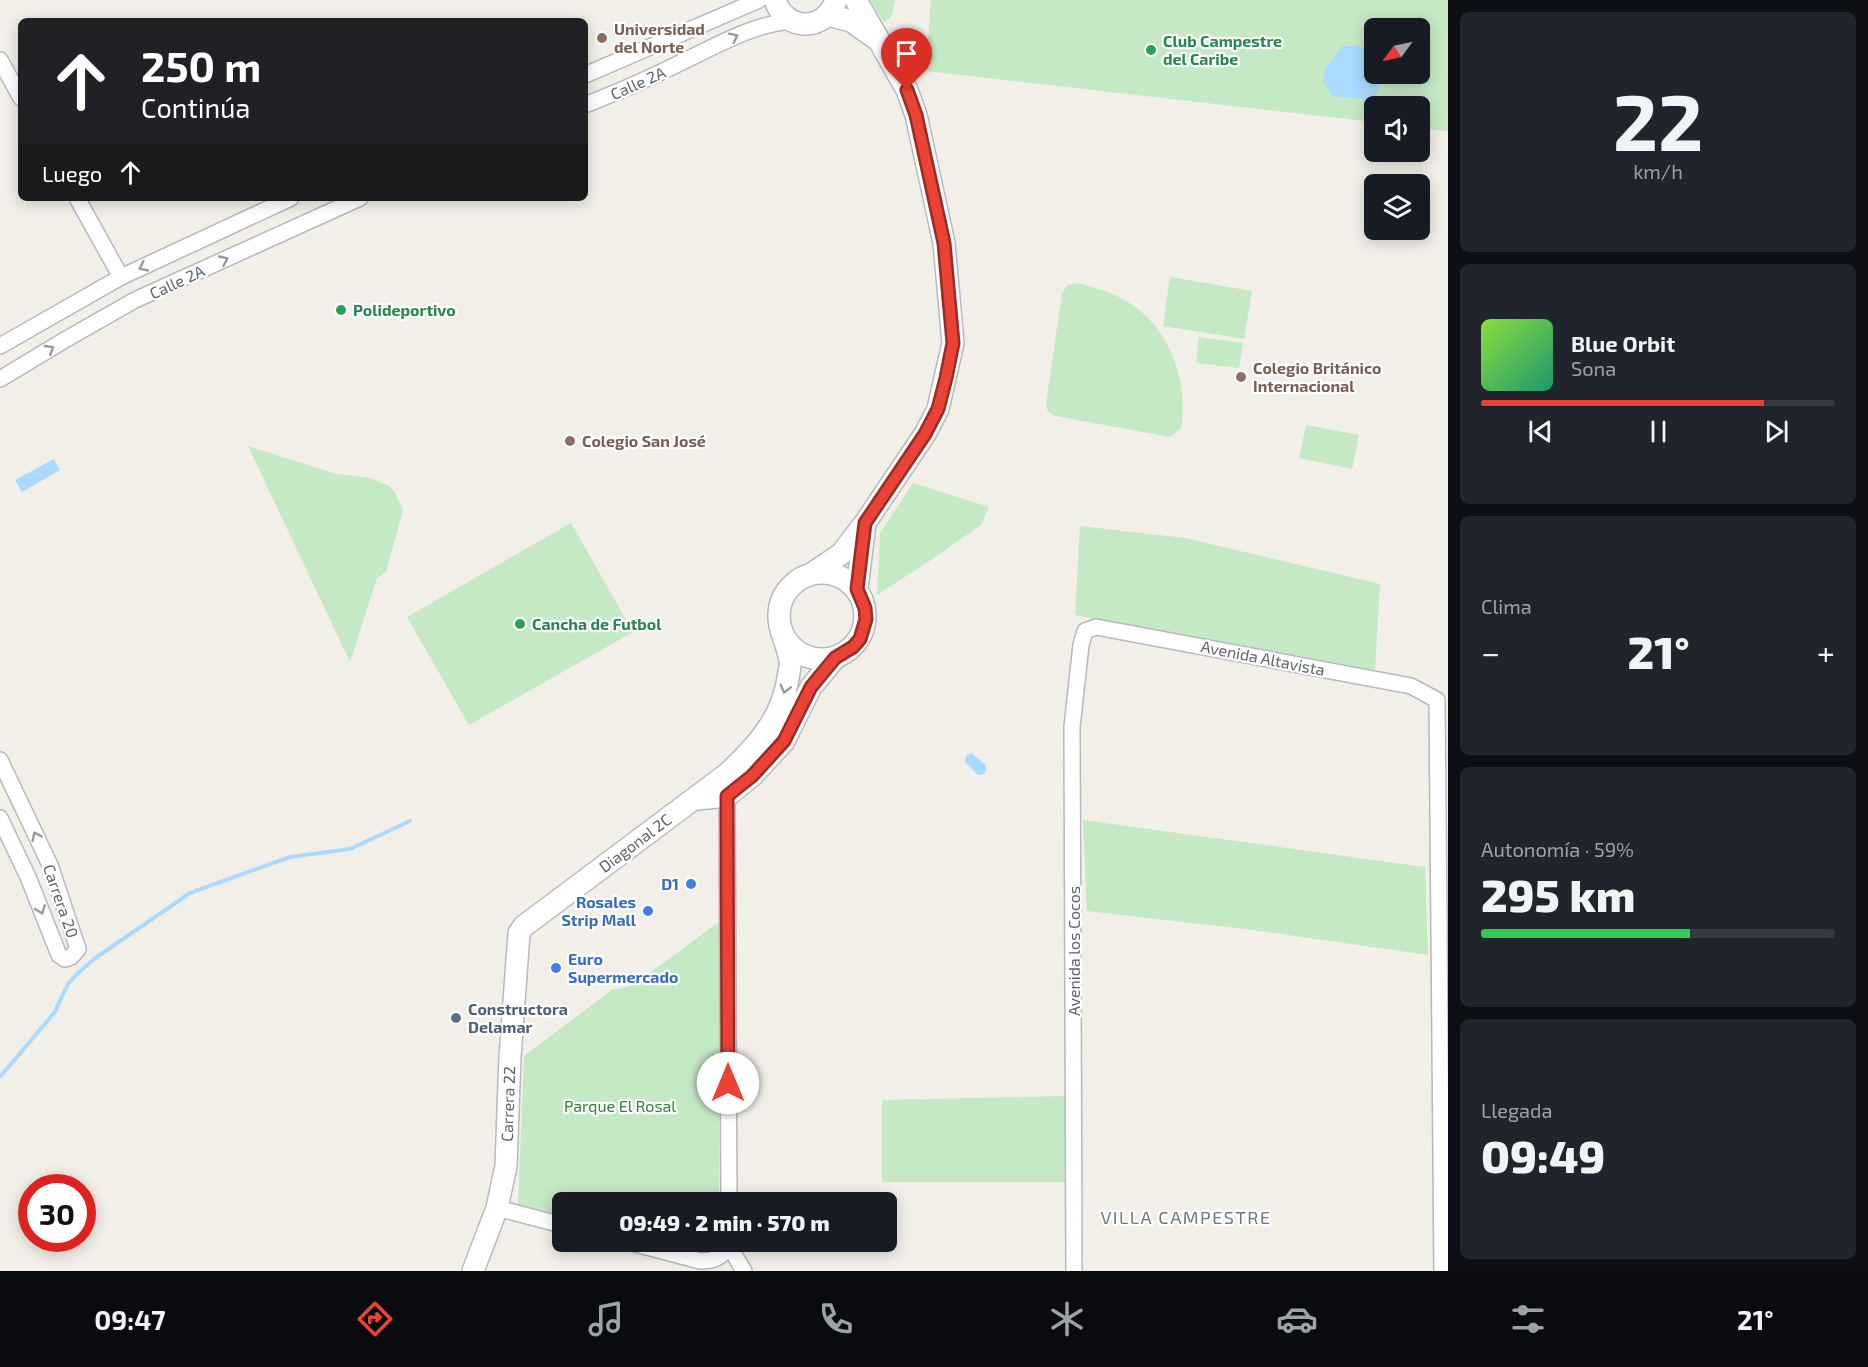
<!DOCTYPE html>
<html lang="es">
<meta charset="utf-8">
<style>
:root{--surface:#171b24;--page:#20242c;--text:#f1f3f6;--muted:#9ea1a6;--line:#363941;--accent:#ea4335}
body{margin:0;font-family:"Exo 2",sans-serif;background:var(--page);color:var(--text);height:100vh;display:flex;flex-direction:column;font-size:22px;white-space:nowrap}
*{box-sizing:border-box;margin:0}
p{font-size:20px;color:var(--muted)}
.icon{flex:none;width:33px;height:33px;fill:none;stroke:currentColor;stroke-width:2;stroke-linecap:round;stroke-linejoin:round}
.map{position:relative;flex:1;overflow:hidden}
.details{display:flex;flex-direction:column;gap:12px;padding:12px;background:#0d0f14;width:420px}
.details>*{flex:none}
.hud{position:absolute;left:18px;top:18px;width:570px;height:183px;border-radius:9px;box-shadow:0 3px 15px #0003;background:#202124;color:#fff;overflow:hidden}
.needle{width:39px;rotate:237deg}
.buttons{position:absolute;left:1364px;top:18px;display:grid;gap:12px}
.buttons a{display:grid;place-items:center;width:66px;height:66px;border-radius:9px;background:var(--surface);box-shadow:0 3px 15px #0003;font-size:30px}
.speed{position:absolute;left:18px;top:1174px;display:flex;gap:12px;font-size:30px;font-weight:700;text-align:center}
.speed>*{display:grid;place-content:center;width:78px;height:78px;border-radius:50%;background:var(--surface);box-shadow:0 3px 15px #0003;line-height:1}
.speed .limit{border:9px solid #d22;background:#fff;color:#111}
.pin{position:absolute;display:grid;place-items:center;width:51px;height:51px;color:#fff;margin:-62px -26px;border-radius:50% 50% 50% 0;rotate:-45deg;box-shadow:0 0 6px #0007}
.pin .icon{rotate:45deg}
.me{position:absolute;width:66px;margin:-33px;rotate:0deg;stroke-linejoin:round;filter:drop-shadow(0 0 4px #0008)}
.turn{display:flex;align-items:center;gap:21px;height:126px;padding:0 24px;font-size:27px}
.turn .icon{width:78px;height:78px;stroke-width:2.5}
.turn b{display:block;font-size:42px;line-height:51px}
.then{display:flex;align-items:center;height:57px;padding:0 24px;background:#0003;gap:12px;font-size:22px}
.big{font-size:45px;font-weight:800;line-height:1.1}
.details .tile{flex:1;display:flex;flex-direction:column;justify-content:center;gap:9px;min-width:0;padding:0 21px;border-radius:9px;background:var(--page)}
.details .dial{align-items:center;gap:0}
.dial b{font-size:78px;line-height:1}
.song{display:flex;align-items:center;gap:18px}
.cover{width:72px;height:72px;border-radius:9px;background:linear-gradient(135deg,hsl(90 70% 55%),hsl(160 70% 35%))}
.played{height:6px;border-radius:3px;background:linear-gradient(90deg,var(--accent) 80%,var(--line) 80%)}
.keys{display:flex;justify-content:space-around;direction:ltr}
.heat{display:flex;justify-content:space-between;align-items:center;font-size:33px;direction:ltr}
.charge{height:9px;border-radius:4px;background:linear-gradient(90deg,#34c759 59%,var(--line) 0)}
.trip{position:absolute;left:552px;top:1192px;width:345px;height:60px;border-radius:9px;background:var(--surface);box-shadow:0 3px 15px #0003;font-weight:800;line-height:60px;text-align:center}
.tabs{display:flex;height:96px;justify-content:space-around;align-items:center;background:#090b0e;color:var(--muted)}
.tabs .icon{width:42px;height:42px}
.tabs .active{color:var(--accent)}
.tabs b{font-size:27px;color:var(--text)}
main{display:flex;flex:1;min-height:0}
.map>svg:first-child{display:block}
.green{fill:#c5e8c5;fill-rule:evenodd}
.water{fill:#aadaff}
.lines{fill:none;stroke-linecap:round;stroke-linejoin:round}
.stream{stroke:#aadaff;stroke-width:4}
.street-casing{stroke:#b5b8bc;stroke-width:18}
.secondary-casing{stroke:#b6babf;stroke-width:24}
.street{stroke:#fff;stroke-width:15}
.secondary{stroke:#fff;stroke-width:21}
.oneway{stroke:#979a9d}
.route-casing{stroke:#982c22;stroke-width:15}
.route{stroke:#ea4335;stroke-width:10}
.education-dot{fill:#8d6e63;stroke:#fff;stroke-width:2}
.leisure-dot{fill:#2e9e5b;stroke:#fff;stroke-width:2}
.shop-dot{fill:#3f7fe0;stroke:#fff;stroke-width:2}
.service-dot{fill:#5c6f8a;stroke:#fff;stroke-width:2}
.labels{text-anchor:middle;stroke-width:4.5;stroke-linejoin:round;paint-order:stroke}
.education-label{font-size:16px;font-weight:bold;fill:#785e54;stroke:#fff;text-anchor:start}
.leisure-label{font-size:16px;font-weight:bold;fill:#27864d;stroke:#fff;text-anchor:start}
.street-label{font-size:16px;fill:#5f6368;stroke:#fff}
.shop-label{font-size:16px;font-weight:bold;fill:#366cbe;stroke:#fff;text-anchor:end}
.service-label{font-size:16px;font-weight:bold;fill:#4e5e75;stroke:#fff;text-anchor:start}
.park-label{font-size:16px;fill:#348238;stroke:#fff}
.neighbourhood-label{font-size:18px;letter-spacing:1.5px;fill:#70757a;stroke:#fff}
</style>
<main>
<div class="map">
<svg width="1448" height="1271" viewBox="0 0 1448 1271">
<rect width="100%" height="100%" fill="#f1efe8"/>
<path class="green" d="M 870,0 L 895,0 L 892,16 L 884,22 Z
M 931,0 L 1448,0 L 1448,131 L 1419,128 L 1419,106 L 1374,106 L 1374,122 L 926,71 ZM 1374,28 L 1419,28 L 1419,74 L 1374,74 Z
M 1170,277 L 1252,291 L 1244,339 L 1163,326 Z
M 1078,283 C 1096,288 1115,293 1131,304 C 1170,329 1189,383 1181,428 L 1170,437 L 1056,416 L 1048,412 L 1046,403 L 1062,293 L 1068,285 Z
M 1199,337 L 1243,343 L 1239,368 L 1196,363 Z
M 1306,425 L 1359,435 L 1352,469 L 1299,458 Z
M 248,446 L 337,474 L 370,478 L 389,486 L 394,491 L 403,510 L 386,572 L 377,578 L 350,662 Z
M 913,483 L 989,507 L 981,525 L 934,558 L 877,595 L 880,533 Z
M 571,523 L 633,632 L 469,725 L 407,617 Z
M 1080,526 L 1185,538 L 1380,584 L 1375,670 L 1075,615 Z
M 1083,820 L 1425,867 L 1428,955 L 1253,930 L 1087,911 Z
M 719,922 L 719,1203 L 562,1203 L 562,1221 L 526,1213 L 518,1205 L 524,1056 L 612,990 L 633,985 Z
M 1068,1096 L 1066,1182 L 882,1182 L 882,1100 Z
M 669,1242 L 718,1242 L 718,1244 L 711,1250 Z"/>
<path class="water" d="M 1342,46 L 1359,46 L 1374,55 L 1374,74 L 1383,74 L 1375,99 L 1368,104 L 1361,99 L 1332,96 L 1323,81 L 1325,69 Z
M 54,459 L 60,470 L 22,492 L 15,480 Z
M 971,753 L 986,765 L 986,771 L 984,774 L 978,775 L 965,762 L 966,756 Z"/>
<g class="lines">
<path class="stream" d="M 0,1077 L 54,1013 L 68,984 L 77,974 L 94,959 L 190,893 L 290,857 L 350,849 L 410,821"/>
<g class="street-casing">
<path id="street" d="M 0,60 L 21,98
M 585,75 L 759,0
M 585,105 C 618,92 650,78 682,62 C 718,45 751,25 790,21
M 77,198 L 121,277
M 0,346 L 121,277 L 291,198
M 0,379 L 63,341 L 135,300 L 360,198
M 0,760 L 50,865 L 78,949 L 71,957 L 65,959 L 59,955 L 28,877 L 0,818
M 727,786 L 729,1203
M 497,1208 L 562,1225
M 628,1242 L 700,1261 C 714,1261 721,1258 729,1246
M 729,1246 L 744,1271
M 1074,1271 L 1072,727 L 1081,645 L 1085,631 L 1096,627 L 1411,686 L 1437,700 L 1442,1271"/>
</g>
<g class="secondary-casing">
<path id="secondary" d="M 775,0 C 785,32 826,32 836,0
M 828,15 L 851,21 L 875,38
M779 616a43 43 0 1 1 86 0a43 43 0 1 1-86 0Z
M 813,573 L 841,554 L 865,523 L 925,434 L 938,409 L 953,343 L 944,243 L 916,115 L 907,90 L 856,0
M 857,589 L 865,523
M 696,799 L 727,796 L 752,776 L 784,741 L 811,687 L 835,658
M 473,1271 L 497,1208 L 506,1166 L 510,1057 L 519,933 L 524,926 L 727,774 C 756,747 782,719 788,678 C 789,672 791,665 790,660 C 788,651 785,641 782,633"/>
</g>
<use href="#street" class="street"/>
<use href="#secondary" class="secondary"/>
</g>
<defs><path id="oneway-chevron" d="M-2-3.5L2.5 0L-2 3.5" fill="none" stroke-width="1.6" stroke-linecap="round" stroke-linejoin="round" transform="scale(1.5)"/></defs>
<g class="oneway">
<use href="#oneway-chevron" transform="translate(734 37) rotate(-26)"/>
<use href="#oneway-chevron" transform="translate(224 260) rotate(-25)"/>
<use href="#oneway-chevron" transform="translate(143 267) rotate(155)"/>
<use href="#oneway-chevron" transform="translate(50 349) rotate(-31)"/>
<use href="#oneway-chevron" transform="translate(785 689) rotate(104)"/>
<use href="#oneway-chevron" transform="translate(36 836) rotate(-115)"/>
<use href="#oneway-chevron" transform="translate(41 910) rotate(69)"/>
</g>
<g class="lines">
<g class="route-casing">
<path id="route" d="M 728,1083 L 727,796 L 752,776 L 784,741 L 811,687 L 835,658 L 853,647 L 860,639 L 866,619 L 865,608 L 857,589 L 865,523 L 925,434 L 938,409 L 946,378 L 953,343 L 944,243 L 916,115 L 907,90"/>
</g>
<use href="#route" class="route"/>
</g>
<g class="education-dot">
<circle cx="602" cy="38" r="6"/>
<circle cx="1241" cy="377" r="6"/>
<circle cx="570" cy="441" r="6"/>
</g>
<g class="leisure-dot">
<circle cx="1151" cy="50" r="6"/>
<circle cx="341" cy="310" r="6"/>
<circle cx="520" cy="624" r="6"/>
</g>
<g class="shop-dot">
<circle cx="691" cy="884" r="6"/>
<circle cx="648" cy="911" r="6"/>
<circle cx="556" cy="968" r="6"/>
</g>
<circle class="service-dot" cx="456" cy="1018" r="6"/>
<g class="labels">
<g class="education-label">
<text x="614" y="35">Universidad<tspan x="614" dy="18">del Norte</tspan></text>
<text x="1253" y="374">Colegio Británico<tspan x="1253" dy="18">Internacional</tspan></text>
<text x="582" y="447">Colegio San José</text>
</g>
<g class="leisure-label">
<text x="1163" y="47">Club Campestre<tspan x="1163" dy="18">del Caribe</tspan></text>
<text x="353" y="316">Polideportivo</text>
<text x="532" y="630">Cancha de Futbol</text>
</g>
<g class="street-label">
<text transform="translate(638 83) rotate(-24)" y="6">Calle 2A</text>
<text transform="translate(177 282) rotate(-25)" y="6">Calle 2A</text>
<text transform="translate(1263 658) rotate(11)" y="6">Avenida Altavista</text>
<text transform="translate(635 843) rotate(-37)" y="6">Diagonal 2C</text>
<text transform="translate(61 901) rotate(71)" y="6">Carrera 20</text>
<text transform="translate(1074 951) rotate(-90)" y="6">Avenida los Cocos</text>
<text transform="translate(508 1104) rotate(-88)" y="6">Carrera 22</text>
</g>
<g class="shop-label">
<text x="679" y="890">D1</text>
<text x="636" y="908">Rosales<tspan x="636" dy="18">Strip Mall</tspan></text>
<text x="568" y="965" text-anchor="start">Euro<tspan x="568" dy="18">Supermercado</tspan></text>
</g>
<g class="service-label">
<text x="468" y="1015">Constructora<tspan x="468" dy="18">Delamar</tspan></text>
</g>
<g class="park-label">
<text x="620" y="1112">Parque El Rosal</text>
</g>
<g class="neighbourhood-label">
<text x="1186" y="1224">VILLA CAMPESTRE</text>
</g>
</g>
</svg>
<div class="buttons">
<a><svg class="needle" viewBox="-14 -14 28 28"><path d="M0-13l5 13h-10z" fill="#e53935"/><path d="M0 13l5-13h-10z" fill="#9ea1a6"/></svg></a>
<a><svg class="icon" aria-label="sound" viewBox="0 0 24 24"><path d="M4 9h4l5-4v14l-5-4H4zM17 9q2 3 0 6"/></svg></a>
<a><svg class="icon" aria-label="layers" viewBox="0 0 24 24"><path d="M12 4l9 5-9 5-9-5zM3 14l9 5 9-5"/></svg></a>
</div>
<div class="speed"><div class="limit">30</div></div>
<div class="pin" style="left:907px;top:90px;background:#d93025"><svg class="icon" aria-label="arrive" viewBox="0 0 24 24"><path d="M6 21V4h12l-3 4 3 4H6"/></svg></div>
<svg class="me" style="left:728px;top:1083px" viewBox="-20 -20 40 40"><circle r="19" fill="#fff"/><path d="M0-13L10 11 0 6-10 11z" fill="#ea4335"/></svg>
<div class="trip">09:49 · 2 min · 570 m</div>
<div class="hud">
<div class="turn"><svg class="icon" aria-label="ahead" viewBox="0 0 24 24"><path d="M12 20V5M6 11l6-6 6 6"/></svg><div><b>250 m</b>Continúa</div></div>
<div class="then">Luego<svg class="icon" aria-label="ahead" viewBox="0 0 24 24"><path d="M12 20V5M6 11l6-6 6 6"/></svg></div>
</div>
</div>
<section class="details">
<div class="tile dial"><b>22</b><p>km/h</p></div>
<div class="tile">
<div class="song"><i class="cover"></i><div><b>Blue Orbit</b><p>Sona</p></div></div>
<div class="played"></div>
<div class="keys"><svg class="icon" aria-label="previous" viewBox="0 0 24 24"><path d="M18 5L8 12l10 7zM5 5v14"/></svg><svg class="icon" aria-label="pause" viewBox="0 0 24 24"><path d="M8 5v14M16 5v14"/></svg><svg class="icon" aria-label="next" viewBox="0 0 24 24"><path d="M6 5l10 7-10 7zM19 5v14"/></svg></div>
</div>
<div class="tile"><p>Clima</p>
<div class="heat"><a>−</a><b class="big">21°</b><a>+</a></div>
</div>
<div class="tile"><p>Autonomía · 59%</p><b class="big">295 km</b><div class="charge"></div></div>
<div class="tile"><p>Llegada</p><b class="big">09:49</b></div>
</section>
</main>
<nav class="tabs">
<b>09:47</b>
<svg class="icon active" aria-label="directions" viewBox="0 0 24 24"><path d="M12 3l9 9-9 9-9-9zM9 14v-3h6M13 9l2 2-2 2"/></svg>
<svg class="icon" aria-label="music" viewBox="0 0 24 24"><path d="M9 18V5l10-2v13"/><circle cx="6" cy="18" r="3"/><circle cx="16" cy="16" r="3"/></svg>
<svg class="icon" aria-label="phone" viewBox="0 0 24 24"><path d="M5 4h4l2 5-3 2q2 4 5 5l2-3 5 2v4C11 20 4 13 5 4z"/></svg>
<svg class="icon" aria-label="climate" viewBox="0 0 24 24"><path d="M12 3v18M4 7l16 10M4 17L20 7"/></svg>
<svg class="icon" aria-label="car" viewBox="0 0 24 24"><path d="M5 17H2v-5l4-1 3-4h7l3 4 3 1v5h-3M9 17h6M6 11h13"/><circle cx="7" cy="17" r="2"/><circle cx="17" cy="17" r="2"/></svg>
<svg class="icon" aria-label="filters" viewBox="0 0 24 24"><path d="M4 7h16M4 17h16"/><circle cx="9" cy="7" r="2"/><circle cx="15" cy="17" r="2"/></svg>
<b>21°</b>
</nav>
